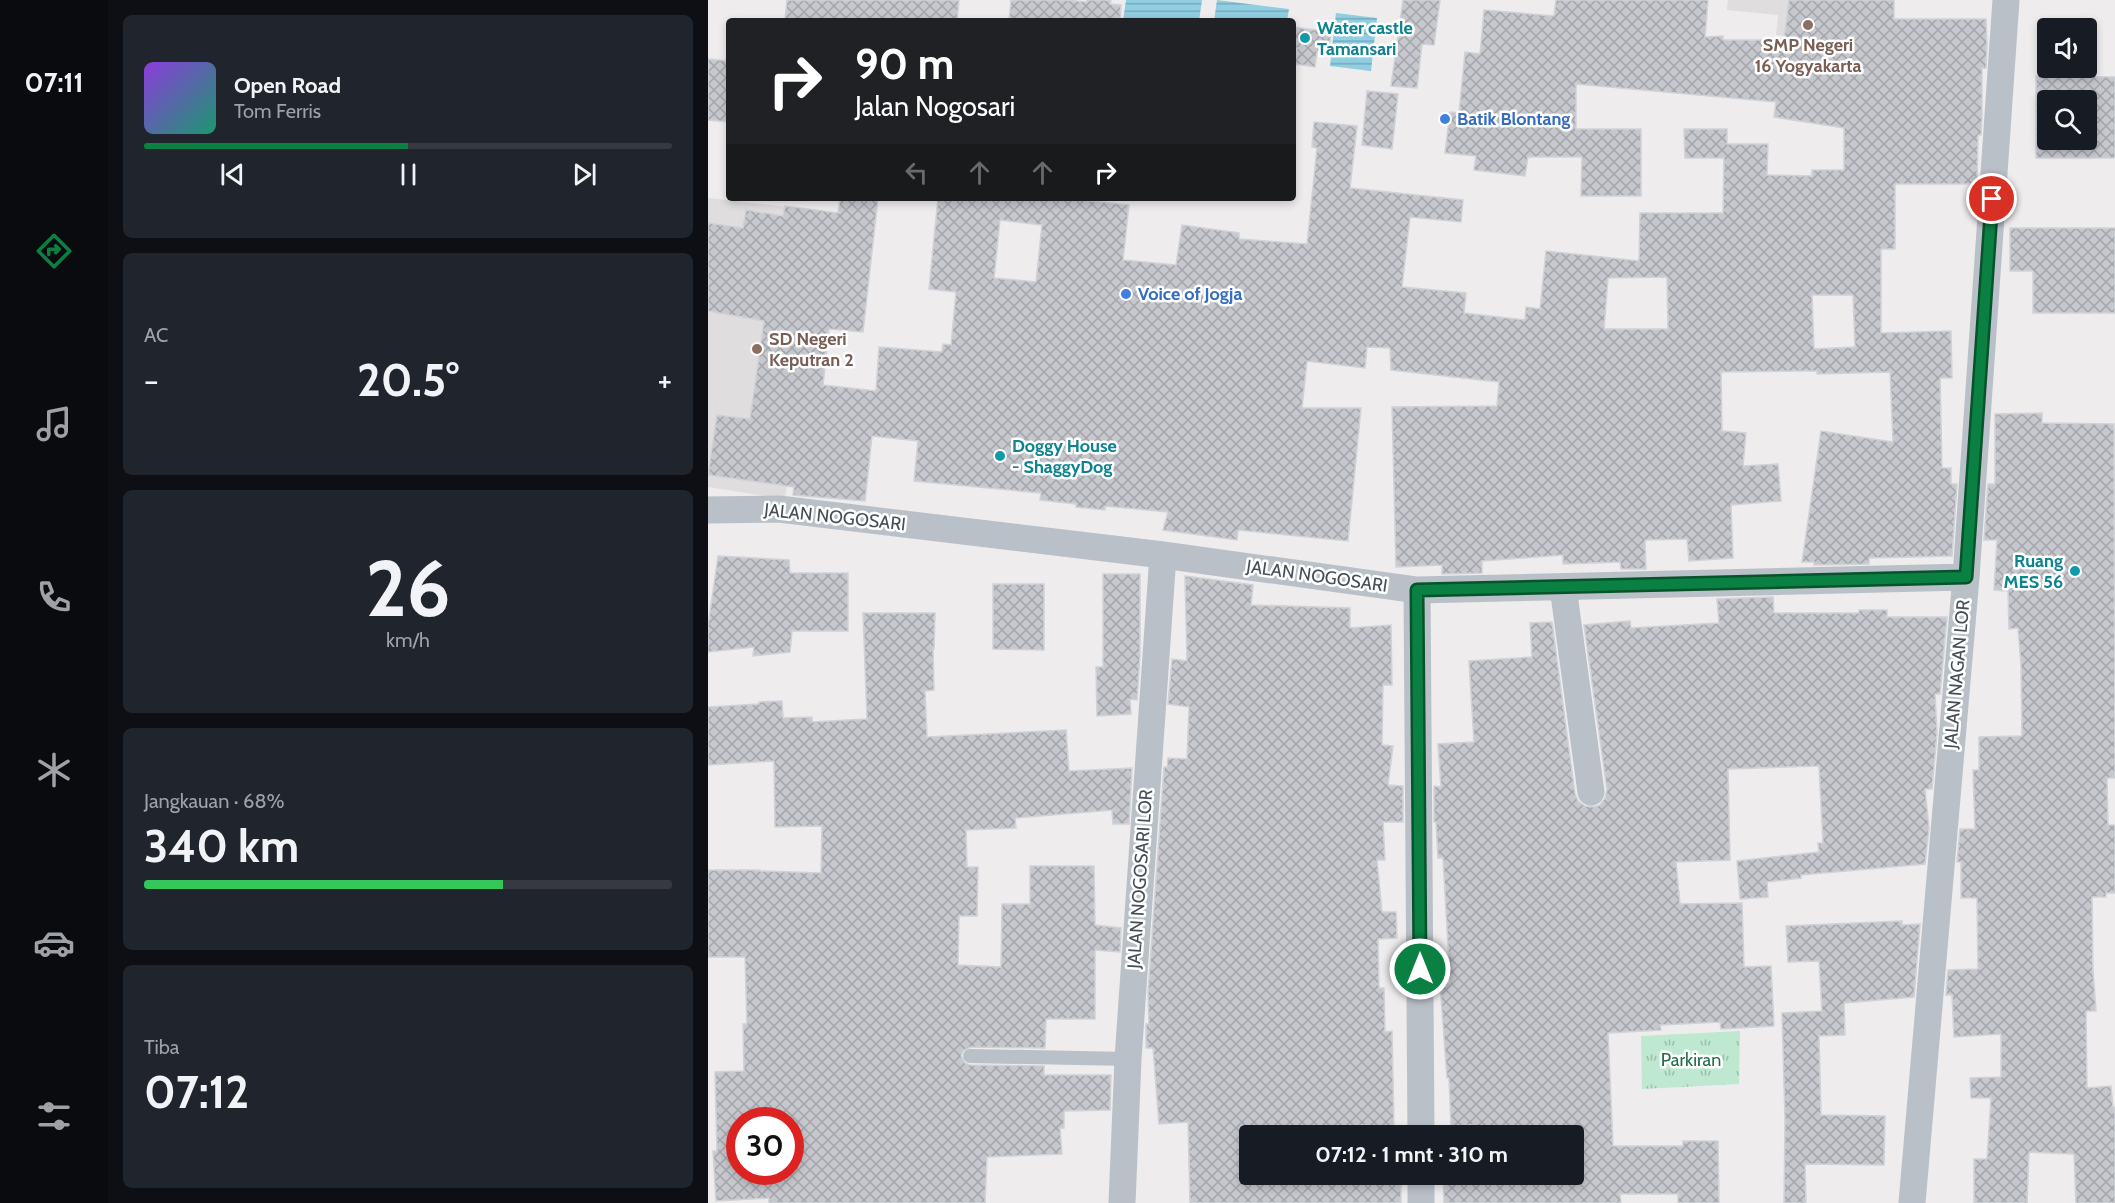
<!DOCTYPE html>
<html lang="id">
<meta charset="utf-8">
<style>
:root{--surface:#171b24;--page:#20242c;--text:#f1f3f6;--muted:#9ea1a6;--line:#363941;--accent:#0b8043}
body{margin:0;font-family:Cabin,sans-serif;background:var(--page);color:var(--text);height:100vh;display:flex;flex-direction:column;font-size:22px;white-space:nowrap}
*{box-sizing:border-box;margin:0}
p{font-size:20px;color:var(--muted)}
.icon{flex:none;width:33px;height:33px;fill:none;stroke:currentColor;stroke-width:2;stroke-linecap:round;stroke-linejoin:round}
.map{position:relative;flex:1;overflow:hidden}
.panel{display:flex;flex-direction:column;gap:15px;padding:15px;background:#0d0f14;width:600px}
.panel>*{flex:none}
.top-card{position:absolute;left:18px;top:18px;width:570px;height:183px;border-radius:6px;box-shadow:0 3px 9px #0003;background:#202124;color:#fff;overflow:hidden}
.fabs{position:absolute;left:1329px;top:18px;display:grid;gap:12px}
.fabs a{display:grid;place-items:center;width:60px;height:60px;border-radius:6px;background:var(--surface);box-shadow:0 3px 9px #0003;font-size:30px}
.speed{position:absolute;left:18px;top:1107px;display:flex;gap:12px;font-size:30px;font-weight:700;text-align:center}
.speed>*{display:grid;place-content:center;width:78px;height:78px;border-radius:50%;background:var(--surface);box-shadow:0 3px 9px #0003;line-height:1}
.speed .limit{border:9px solid #d22;background:#fff;color:#111}
.pin{position:absolute;display:grid;place-items:center;width:51px;height:51px;color:#fff;margin:-26px;border:3px solid #fff;border-radius:50%;box-shadow:0 2px 6px #0007}
.me{position:absolute;width:66px;margin:-33px;rotate:0deg;stroke-linejoin:round;filter:drop-shadow(0 0 4px #0008)}
.turn{display:flex;align-items:center;gap:21px;height:126px;padding:0 30px;font-size:27px}
.turn .icon{width:78px;height:78px;stroke-width:2.5}
.turn b{display:block;font-size:42px;line-height:51px}
.lanes{display:flex;align-items:center;height:57px;padding:0 30px;background:#0003;justify-content:center;gap:30px;direction:ltr}
.lanes .off{opacity:.35}
.big{font-size:45px;font-weight:700;line-height:1.1}
.panel .tile{flex:1;display:flex;flex-direction:column;justify-content:center;gap:9px;min-width:0;padding:0 21px;border-radius:9px;background:var(--page)}
.panel .dial{align-items:center;gap:0}
.dial b{font-size:78px;line-height:1}
.song{display:flex;align-items:center;gap:18px}
.cover{width:72px;height:72px;border-radius:9px;background:linear-gradient(135deg,hsl(270 70% 55%),hsl(160 70% 35%))}
.played{height:6px;border-radius:3px;background:linear-gradient(90deg,var(--accent) 50%,var(--line) 50%)}
.keys{display:flex;justify-content:space-around;direction:ltr}
.heat{display:flex;justify-content:space-between;align-items:center;font-size:33px;direction:ltr}
.charge{height:9px;border-radius:4px;background:linear-gradient(90deg,#34c759 68%,var(--line) 0)}
.trip{position:absolute;left:531px;top:1125px;width:345px;height:60px;border-radius:6px;background:var(--surface);box-shadow:0 3px 9px #0003;font-weight:700;line-height:60px;text-align:center}
main{display:flex;flex:1;min-height:0}
.tab-bar{display:flex;flex-direction:column;width:108px;justify-content:space-around;align-items:center;background:#090b0e;color:var(--muted)}
.tab-bar .icon{width:42px;height:42px}
.tab-bar .active{color:var(--accent)}
.tab-bar b{font-size:27px;color:var(--text)}
.map>svg:first-child{display:block}
.education{fill:#dfdddd}
.grass{fill:url(#grass-tufts)}
.water{fill:url(#water-rules)}
.building{fill:url(#building-cross-hatch);stroke:#d0d2d7;stroke-width:1.5;fill-rule:evenodd}
.lines{fill:none;stroke-linecap:round;stroke-linejoin:round}
.lane{stroke:#b9c0c7;stroke-width:14}
.street{stroke:#b9c0c7;stroke-width:27}
.route-casing{stroke:#07532c;stroke-width:15}
.route{stroke:#0b8043;stroke-width:10}
.education-dot{fill:#8d6e63;stroke:#fff;stroke-width:2}
.culture-dot{fill:#0f9aa8;stroke:#fff;stroke-width:2}
.shop-dot{fill:#3f7fe0;stroke:#fff;stroke-width:2}
.labels{text-anchor:middle;stroke-width:5;stroke-linejoin:round;paint-order:stroke}
.culture-label{font-size:18px;font-weight:bold;fill:#0d838f;stroke:#fff;text-anchor:start}
.education-label{font-size:18px;font-weight:bold;fill:#785e54;stroke:#fff}
.shop-label{font-size:18px;font-weight:bold;fill:#366cbe;stroke:#fff;text-anchor:start}
.street-label{font-size:18px;fill:#464f57;stroke:#fff}
.park-label{font-size:18px;fill:#206f49;stroke:#fff}
</style>
<main>
<nav class="tab-bar">
<b>07:11</b>
<svg class="icon active" aria-label="directions" viewBox="0 0 24 24"><path d="M12 3l9 9-9 9-9-9zM9 14v-3h6M13 9l2 2-2 2"/></svg>
<svg class="icon" aria-label="music" viewBox="0 0 24 24"><path d="M9 18V5l10-2v13"/><circle cx="6" cy="18" r="3"/><circle cx="16" cy="16" r="3"/></svg>
<svg class="icon" aria-label="phone" viewBox="0 0 24 24"><path d="M5 4h4l2 5-3 2q2 4 5 5l2-3 5 2v4C11 20 4 13 5 4z"/></svg>
<svg class="icon" aria-label="climate" viewBox="0 0 24 24"><path d="M12 3v18M4 7l16 10M4 17L20 7"/></svg>
<svg class="icon" aria-label="car" viewBox="0 0 24 24"><path d="M5 17H2v-5l4-1 3-4h7l3 4 3 1v5h-3M9 17h6M6 11h13"/><circle cx="7" cy="17" r="2"/><circle cx="17" cy="17" r="2"/></svg>
<svg class="icon" aria-label="filters" viewBox="0 0 24 24"><path d="M4 7h16M4 17h16"/><circle cx="9" cy="7" r="2"/><circle cx="15" cy="17" r="2"/></svg>
</nav>
<section class="panel">
<div class="tile">
<div class="song"><i class="cover"></i><div><b>Open Road</b><p>Tom Ferris</p></div></div>
<div class="played"></div>
<div class="keys"><svg class="icon" aria-label="previous" viewBox="0 0 24 24"><path d="M18 5L8 12l10 7zM5 5v14"/></svg><svg class="icon" aria-label="pause" viewBox="0 0 24 24"><path d="M8 5v14M16 5v14"/></svg><svg class="icon" aria-label="next" viewBox="0 0 24 24"><path d="M6 5l10 7-10 7zM19 5v14"/></svg></div>
</div>
<div class="tile"><p>AC</p>
<div class="heat"><a>−</a><b class="big">20.5°</b><a>+</a></div>
</div>
<div class="tile dial"><b>26</b><p>km/h</p></div>
<div class="tile"><p>Jangkauan · 68%</p><b class="big">340 km</b><div class="charge"></div></div>
<div class="tile"><p>Tiba</p><b class="big">07:12</b></div>
</section>
<div class="map">
<svg width="1407" height="1203" viewBox="0 0 1407 1203">
<defs>
<pattern id="grass-tufts" width="24" height="20" patternUnits="userSpaceOnUse" patternTransform="scale(1.5)"><rect width="24" height="20" fill="#bee8cf"/><path d="M3 7l-1-3M5 7V3M7 7l1-3M15 17l-1-3M17 17v-4M19 17l1-3" fill="none" stroke="#9cbeab"/></pattern>
<pattern id="water-rules" width="6" height="5" patternUnits="userSpaceOnUse" patternTransform="scale(1.5)"><rect width="6" height="5" fill="#90cee1"/><path d="M0 2.5h6" fill="none" stroke="#77aab9"/></pattern>
<pattern id="building-cross-hatch" width="8" height="8" patternUnits="userSpaceOnUse" patternTransform="scale(1.5)"><rect width="8" height="8" fill="#c7c8ce"/><path d="M0 0l8 8M0 8l8-8" fill="none" stroke="#a3a5aa"/></pattern>
</defs>
<rect width="100%" height="100%" fill="#eeecec"/>
<path class="education" d="M 1020,0 L 1133,0 L 1129,41 L 1068,35 L 1070,15 L 1019,10 Z
M 0,198 L 116,211 L 77,499 L 0,487 Z"/>
<path class="grass" d="M 1032,1031 L 1031,1084 L 934,1089 L 933,1036 Z"/>
<path class="water" d="M 418,0 L 494,0 L 491,21 L 415,21 Z
M 509,0 L 581,9 L 579,21 L 506,21 Z
M 628,13 L 669,18 L 663,71 L 622,66 Z"/>
<path class="building" d="M 79,0 L 251,0 L 249,21 L 77,20 Z
M 303,0 L 357,0 L 379,2 L 379,0 L 403,0 L 402,4 L 413,5 L 412,21 L 301,21 Z
M 695,0 L 732,0 L 726,45 L 714,44 L 709,88 L 683,86 Z
M 848,0 L 1000,0 L 997,37 L 1015,36 L 1015,40 L 1076,40 L 1081,0 L 1186,0 L 1186,19 L 1278,19 L 1279,45 L 1278,68 L 1274,68 L 1274,117 L 1273,135 L 1270,135 L 1269,184 L 1187,184 L 1187,249 L 1173,249 L 1173,333 L 1243,331 L 1244,378 L 1232,378 L 1234,468 L 1243,468 L 1243,484 L 1249,484 L 1244,556 L 1161,558 L 1161,564 L 1106,565 L 1106,562 L 1094,562 L 1113,431 L 1185,442 L 1182,372 L 1109,374 L 1109,371 L 1087,371 L 1013,372 L 1014,431 L 1038,433 L 1035,466 L 1070,464 L 1073,501 L 1023,505 L 1025,558 L 981,561 L 979,539 L 937,540 L 938,569 L 913,569 L 912,562 L 855,564 L 855,555 L 774,561 L 774,573 L 734,574 L 734,565 L 688,567 L 684,407 L 789,406 L 791,382 L 683,370 L 682,348 L 659,347 L 657,368 L 599,361 L 594,408 L 653,408 L 640,541 L 530,530 L 529,540 L 455,530 L 460,512 L 397,506 L 397,510 L 368,507 L 368,504 L 332,500 L 333,493 L 206,481 L 210,441 L 164,436 L 157,501 L 85,495 L 86,487 L 0,475 L 9,415 L 42,419 L 56,321 L 0,311 L 0,223 L 35,228 L 38,210 L 75,216 L 77,206 L 130,213 L 132,198 L 170,198 L 155,332 L 121,329 L 115,385 L 168,391 L 171,347 L 234,352 L 235,344 L 243,345 L 248,292 L 221,289 L 230,198 L 355,198 L 421,205 L 415,260 L 468,265 L 474,225 L 531,233 L 531,239 L 599,244 L 609,148 L 604,147 L 606,122 L 649,126 L 642,188 L 755,200 L 753,222 L 702,217 L 694,287 L 758,293 L 756,313 L 817,320 L 818,307 L 832,309 L 838,251 L 931,261 L 932,213 L 1015,213 L 1016,158 L 977,158 L 976,129 L 1019,129 L 1019,144 L 1060,144 L 1059,175 L 1104,176 L 1104,170 L 1136,170 L 1136,128 L 1066,117 L 1068,102 L 868,84 L 868,129 L 933,129 L 933,196 L 873,196 L 874,157 L 820,157 L 817,176 L 766,170 L 768,156 L 737,153 L 742,112 L 751,113 L 757,52 L 772,54 L 776,10 L 846,16 ZM 292,220 L 334,225 L 328,282 L 286,278 ZM 959,277 L 960,329 L 896,329 L 900,278 ZM 1104,295 L 1145,295 L 1147,347 L 1106,349 Z
M 585,27 L 623,32 L 621,52 L 609,51 L 607,67 L 587,64 L 589,48 L 585,48 Z
M 0,59 L 21,61 L 21,122 L 0,120 Z
M 1328,76 L 1407,77 L 1407,158 L 1328,158 ZM 1340,100 L 1378,100 L 1378,140 L 1340,140 Z
M 659,91 L 690,94 L 684,149 L 654,145 Z
M 1302,228 L 1407,228 L 1407,313 L 1325,313 L 1325,271 L 1302,271 Z
M 1334,413 L 1334,423 L 1406,424 L 1407,778 L 1399,778 L 1400,825 L 1407,825 L 1407,893 L 1398,893 L 1398,897 L 1384,897 L 1385,970 L 1388,1011 L 1378,1011 L 1379,1088 L 1403,1086 L 1405,1107 L 1407,1107 L 1407,1203 L 1368,1203 L 1366,1154 L 1321,1152 L 1319,1203 L 1266,1203 L 1266,1159 L 1279,1159 L 1283,1098 L 1263,1098 L 1262,1078 L 1293,1077 L 1293,1034 L 1246,1037 L 1244,995 L 1238,995 L 1240,970 L 1270,969 L 1269,898 L 1253,898 L 1253,862 L 1249,862 L 1252,829 L 1267,829 L 1265,770 L 1271,770 L 1271,737 L 1314,736 L 1313,665 L 1310,628 L 1301,629 L 1300,591 L 1286,590 L 1289,540 L 1276,540 L 1280,484 L 1287,484 L 1287,414 Z
M 10,556 L 81,560 L 82,573 L 140,573 L 140,631 L 84,631 L 82,652 L 45,656 L 46,647 L 0,652 L 0,626 Z
M 395,574 L 432,574 L 432,655 L 429,700 L 422,699 L 423,714 L 389,716 L 388,667 L 395,667 Z
M 477,576 L 545,585 L 543,605 L 642,608 L 642,628 L 683,625 L 684,685 L 675,685 L 674,745 L 685,746 L 680,785 L 695,786 L 695,822 L 675,822 L 677,860 L 669,860 L 674,912 L 688,912 L 689,938 L 670,939 L 671,988 L 676,988 L 677,1032 L 684,1031 L 686,1128 L 693,1128 L 693,1136 L 659,1136 L 659,1125 L 581,1128 L 582,1136 L 542,1136 L 542,1174 L 693,1174 L 693,1203 L 482,1203 L 480,1122 L 451,1124 L 445,1048 L 438,1048 L 438,1024 L 441,1024 L 440,993 L 456,767 L 459,767 L 460,758 L 479,759 L 481,707 L 460,704 L 464,659 L 479,661 Z
M 285,584 L 336,584 L 336,650 L 285,649 Z
M 1065,597 L 1066,613 L 1151,613 L 1151,610 L 1179,610 L 1179,617 L 1239,617 L 1232,694 L 1227,694 L 1229,733 L 1224,789 L 1217,789 L 1221,828 L 1217,864 L 1093,875 L 1093,878 L 1059,882 L 1060,897 L 1032,899 L 1029,861 L 1111,852 L 1110,843 L 1115,843 L 1111,766 L 1020,769 L 1022,860 L 968,862 L 972,904 L 1034,903 L 1036,967 L 1063,966 L 1066,1026 L 1013,1029 L 1012,1022 L 952,1025 L 953,1030 L 900,1033 L 905,1146 L 975,1146 L 975,1141 L 1010,1141 L 1011,1203 L 970,1203 L 970,1194 L 912,1194 L 913,1203 L 736,1203 L 735,1174 L 866,1174 L 866,1136 L 766,1136 L 765,1125 L 743,1126 L 741,1078 L 739,1078 L 732,984 L 742,983 L 735,858 L 730,858 L 728,822 L 726,822 L 726,786 L 733,787 L 730,744 L 766,742 L 761,661 L 824,657 L 822,623 L 844,622 L 867,794 L 870,801 L 877,806 L 886,807 L 892,805 L 897,798 L 899,790 L 876,625 L 922,621 L 923,628 L 1011,623 L 1009,599 Z
M 155,613 L 227,613 L 226,649 L 225,649 L 226,690 L 217,691 L 219,737 L 358,730 L 361,771 L 424,768 L 421,824 L 405,824 L 404,810 L 307,818 L 308,828 L 258,830 L 259,867 L 270,867 L 269,916 L 251,916 L 250,965 L 293,967 L 294,904 L 322,904 L 322,866 L 386,866 L 387,925 L 413,928 L 412,952 L 387,950 L 387,1019 L 338,1019 L 337,1048 L 262,1047 L 255,1051 L 253,1056 L 257,1063 L 262,1065 L 336,1066 L 336,1075 L 403,1075 L 402,1110 L 356,1111 L 356,1128 L 352,1128 L 354,1154 L 279,1157 L 277,1203 L 61,1203 L 61,1198 L 8,1201 L 5,1151 L 9,1151 L 7,1072 L 36,1071 L 35,1024 L 39,1024 L 37,957 L 0,957 L 0,870 L 52,870 L 52,871 L 113,873 L 114,826 L 67,827 L 66,761 L 0,765 L 0,707 L 51,704 L 51,702 L 74,701 L 75,718 L 104,717 L 104,722 L 159,719 ZM 32,1120 L 82,1120 L 82,1172 L 32,1172 Z
M 1194,921 L 1194,925 L 1212,924 L 1206,997 L 1136,1003 L 1137,1035 L 1111,1036 L 1113,1115 L 1177,1116 L 1176,1165 L 1097,1164 L 1098,1203 L 1076,1203 L 1077,1120 L 1074,1013 L 1114,1011 L 1111,961 L 1080,962 L 1078,926 Z"/>
<g class="lines">
<path class="lane" d="M 262,1056 L 420,1059"/>
<path class="street" d="M 0,510 L 71,509 L 455,555 L 709,590 L 1258,577
M 855,587 L 883,792
M 709,590 L 713,1136
M 713,1174 L 713,1203
M 414,1203 L 420,1059 L 455,555
M 1204,1203 L 1258,577 L 1298,0"/>
</g>
<g class="lines">
<g class="route-casing">
<path id="route" d="M 712,969 L 709,590 L 1258,577 L 1284,199"/>
</g>
<use href="#route" class="route"/>
</g>
<g class="education-dot">
<circle cx="1100" cy="25" r="6"/>
<circle cx="49" cy="349" r="6"/>
</g>
<g class="culture-dot">
<circle cx="597" cy="38" r="6"/>
<circle cx="292" cy="456" r="6"/>
<circle cx="1367" cy="571" r="6"/>
</g>
<g class="shop-dot">
<circle cx="737" cy="119" r="6"/>
<circle cx="418" cy="294" r="6"/>
</g>
<g class="labels">
<g class="culture-label">
<text x="609" y="34">Water castle<tspan x="609" dy="21">Tamansari</tspan></text>
<text x="304" y="452">Doggy House<tspan x="304" dy="21">- ShaggyDog</tspan></text>
<text x="1355" y="567" text-anchor="end">Ruang<tspan x="1355" dy="21">MES 56</tspan></text>
</g>
<g class="education-label">
<text x="1100" y="51">SMP Negeri<tspan x="1100" dy="21">16 Yogyakarta</tspan></text>
<text x="61" y="345" text-anchor="start">SD Negeri<tspan x="61" dy="21">Keputran 2</tspan></text>
</g>
<g class="shop-label">
<text x="749" y="125">Batik Blontang</text>
<text x="430" y="300">Voice of Jogja</text>
</g>
<g class="street-label">
<text transform="translate(127 517) rotate(6)" y="6">JALAN NOGOSARI</text>
<text transform="translate(609 576) rotate(8)" y="6">JALAN NOGOSARI</text>
<text transform="translate(1249 674) rotate(-85)" y="6">JALAN NAGAN LOR</text>
<text transform="translate(432 879) rotate(-86)" y="6">JALAN NOGOSARI LOR</text>
</g>
<g class="park-label">
<text x="983" y="1066">Parkiran</text>
</g>
</g>
</svg>
<div class="fabs">
<a><svg class="icon" aria-label="sound" viewBox="0 0 24 24"><path d="M4 9h4l5-4v14l-5-4H4zM17 9q2 3 0 6"/></svg></a>
<a><svg class="icon" aria-label="search" viewBox="0 0 24 24"><circle cx="10" cy="10" r="6"/><path d="M15 15l6 6"/></svg></a>
</div>
<div class="speed"><div class="limit">30</div></div>
<div class="pin" style="left:1284px;top:199px;background:#d93025"><svg class="icon" aria-label="arrive" viewBox="0 0 24 24"><path d="M6 21V4h12l-3 4 3 4H6"/></svg></div>
<svg class="me" style="left:712px;top:969px" viewBox="-20 -20 40 40"><circle r="17" fill="#0b8043" stroke="#fff" stroke-width="3"/><path d="M0-11L8 9 0 5-8 9z" fill="#fff"/></svg>
<div class="trip">07:12 · 1 mnt · 310 m</div>
<div class="top-card">
<div class="turn"><svg class="icon" aria-label="right" viewBox="0 0 24 24"><path d="M7 20v-9h11M14 6l5 5-5 5"/></svg><div><b>90 m</b>Jalan Nogosari</div></div>
<div class="lanes"><svg class="icon off" aria-label="left" viewBox="0 0 24 24"><path d="M17 20v-9H6M10 6l-5 5 5 5"/></svg><svg class="icon off" aria-label="ahead" viewBox="0 0 24 24"><path d="M12 20V5M6 11l6-6 6 6"/></svg><svg class="icon off" aria-label="ahead" viewBox="0 0 24 24"><path d="M12 20V5M6 11l6-6 6 6"/></svg><svg class="icon" aria-label="right" viewBox="0 0 24 24"><path d="M7 20v-9h11M14 6l5 5-5 5"/></svg></div>
</div>
</div>
</main>
